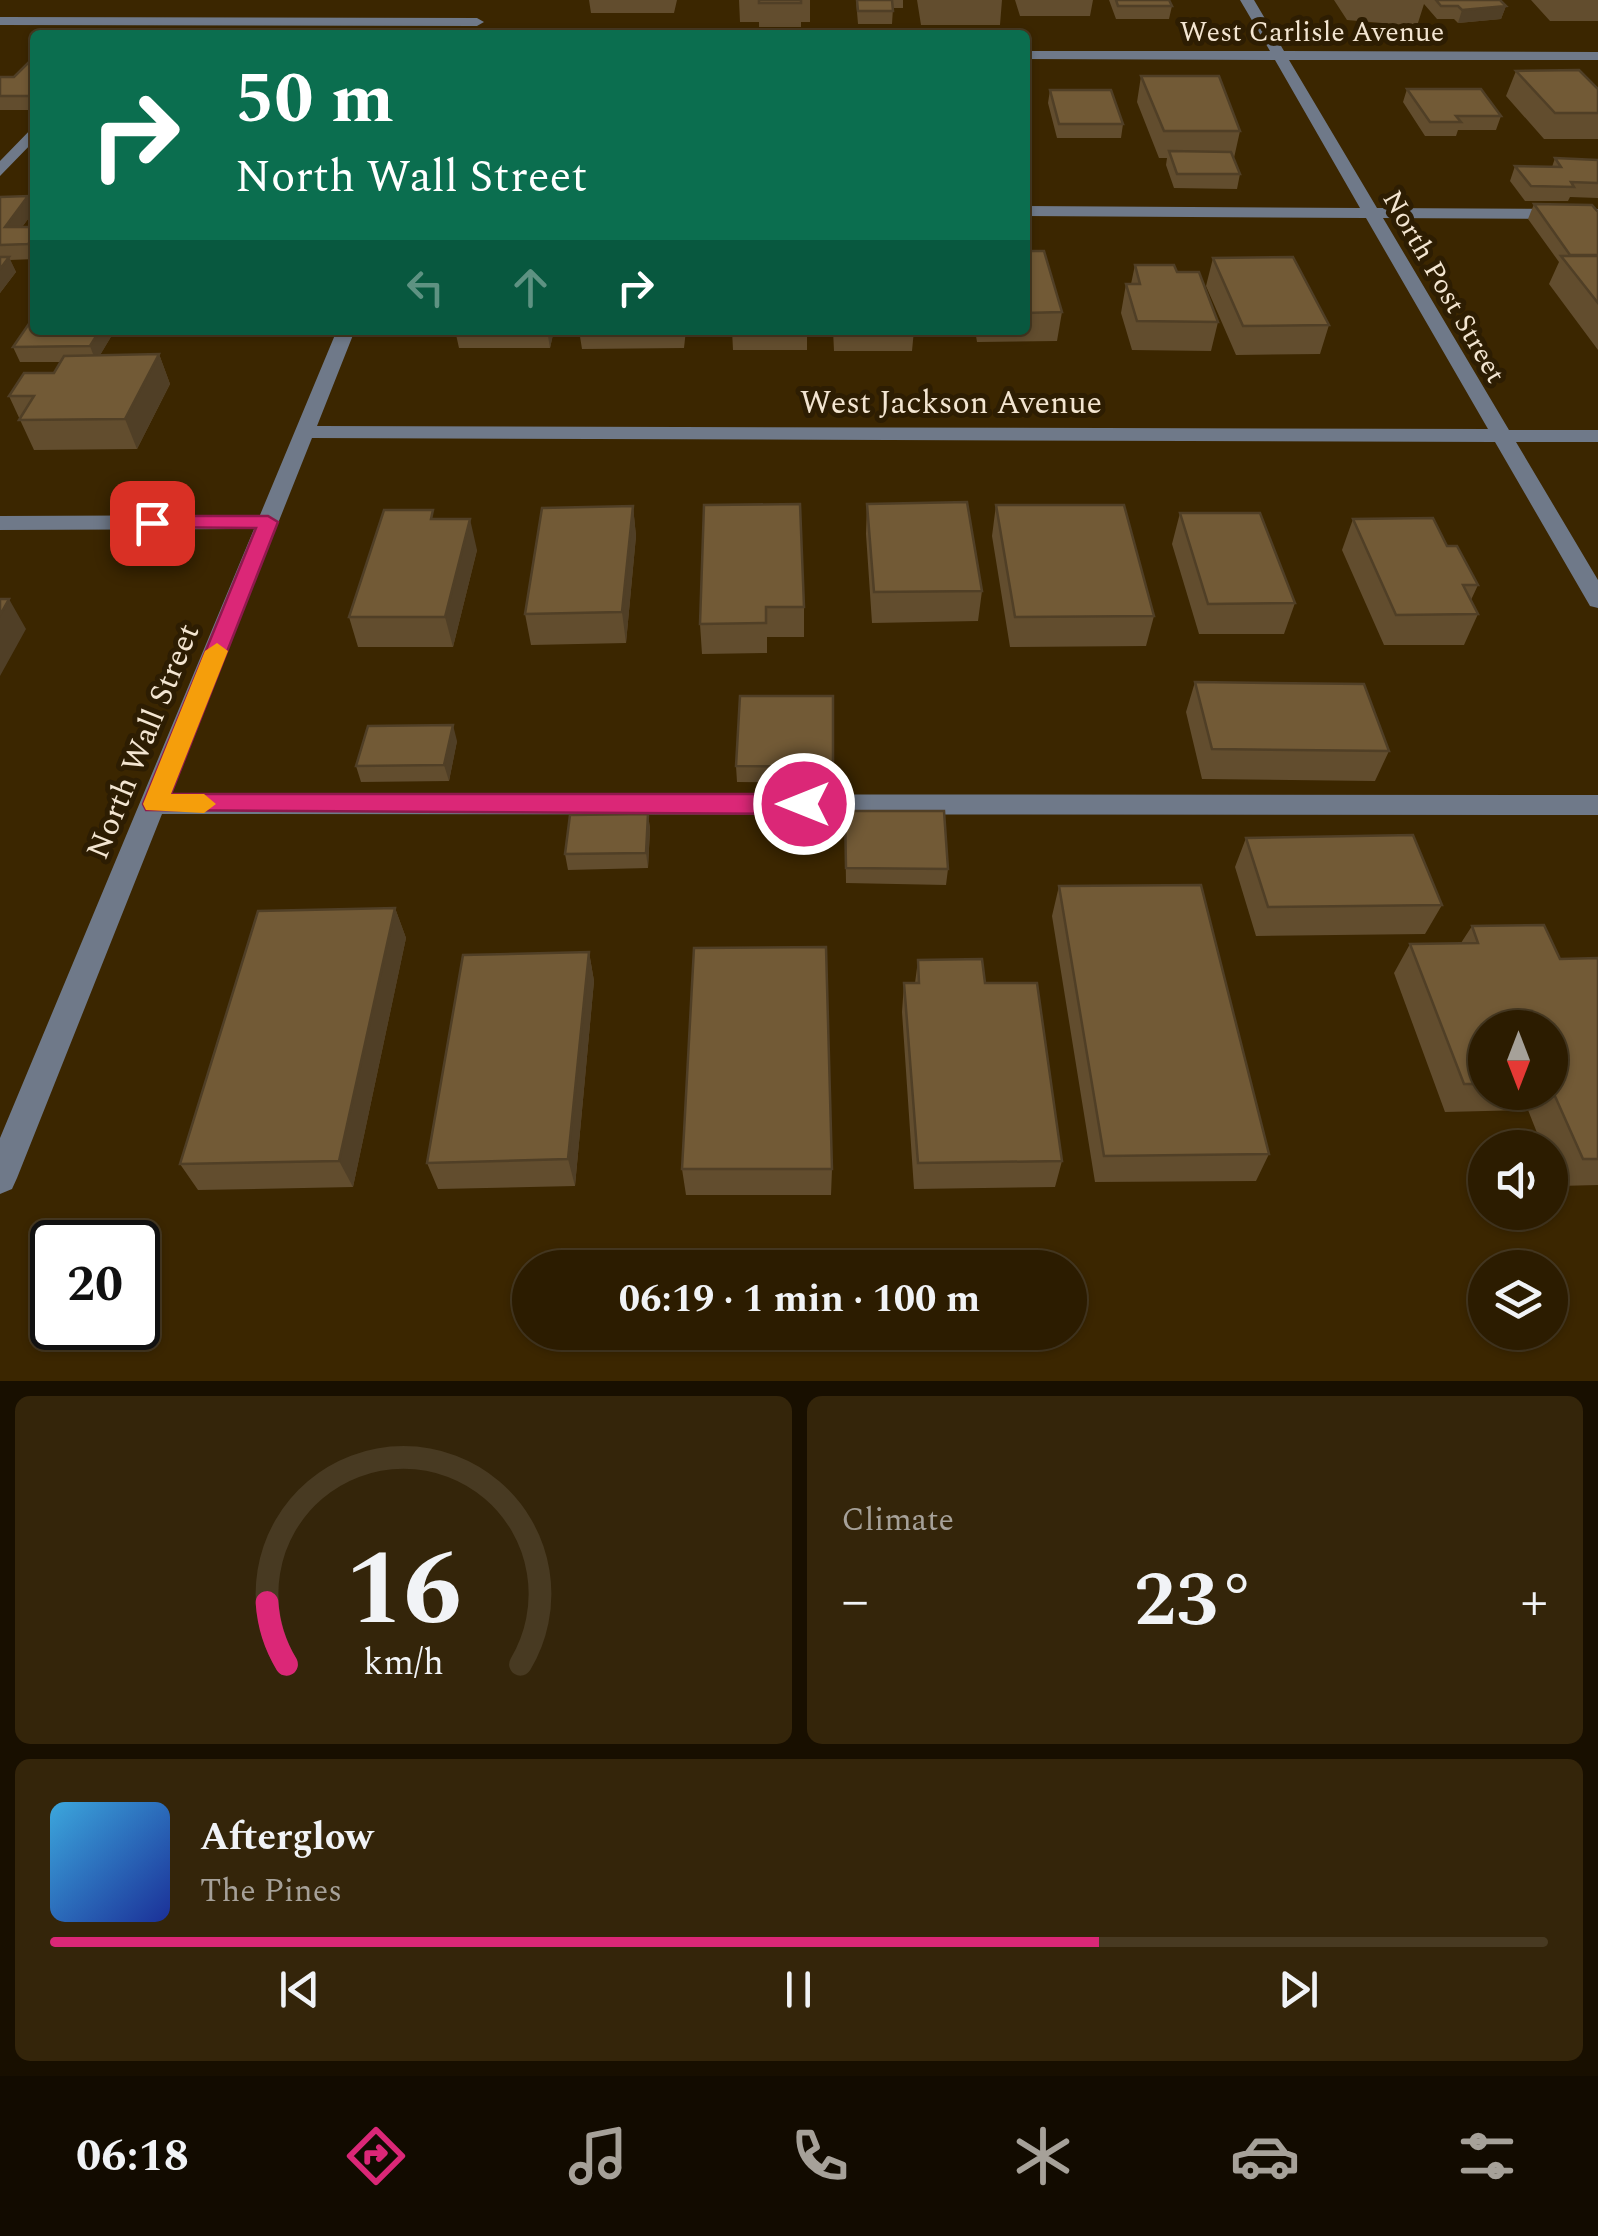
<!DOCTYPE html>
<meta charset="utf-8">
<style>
:root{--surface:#2c1c00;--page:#34250a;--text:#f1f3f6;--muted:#a6a199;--line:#483a22;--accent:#db2777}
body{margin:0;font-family:Spectral,serif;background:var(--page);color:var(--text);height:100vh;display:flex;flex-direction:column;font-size:38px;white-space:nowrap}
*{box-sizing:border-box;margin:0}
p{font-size:32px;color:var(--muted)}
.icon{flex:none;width:55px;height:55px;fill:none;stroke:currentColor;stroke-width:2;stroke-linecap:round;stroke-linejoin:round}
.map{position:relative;height:1381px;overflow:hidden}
.details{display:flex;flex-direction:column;gap:15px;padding:15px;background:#180f00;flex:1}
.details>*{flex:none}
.guide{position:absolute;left:30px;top:30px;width:1000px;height:305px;border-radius:10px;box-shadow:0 2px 8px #0004,0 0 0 2px var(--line);background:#0b6e4f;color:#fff;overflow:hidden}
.needle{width:65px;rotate:180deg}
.fabs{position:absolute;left:1468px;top:1010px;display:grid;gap:20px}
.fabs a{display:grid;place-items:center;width:100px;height:100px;border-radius:50%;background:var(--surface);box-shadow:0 2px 8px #0004,0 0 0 2px var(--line);font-size:50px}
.speed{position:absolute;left:30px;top:1220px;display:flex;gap:20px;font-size:50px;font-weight:700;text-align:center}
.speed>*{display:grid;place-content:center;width:130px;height:130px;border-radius:50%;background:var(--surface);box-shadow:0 2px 8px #0004,0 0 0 2px var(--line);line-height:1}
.speed .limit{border:5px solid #111;border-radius:15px;background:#fff;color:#111}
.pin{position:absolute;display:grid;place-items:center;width:85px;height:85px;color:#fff;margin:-42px;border-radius:20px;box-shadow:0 5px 15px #0006}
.me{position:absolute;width:110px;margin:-55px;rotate:270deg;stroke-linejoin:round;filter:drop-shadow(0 0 8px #0008)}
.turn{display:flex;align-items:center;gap:35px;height:210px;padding:0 40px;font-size:45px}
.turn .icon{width:130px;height:130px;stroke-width:2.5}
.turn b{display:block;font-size:70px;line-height:85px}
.lanes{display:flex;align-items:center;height:95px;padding:0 40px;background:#0003;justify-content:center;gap:50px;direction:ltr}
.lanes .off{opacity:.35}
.big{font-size:75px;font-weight:700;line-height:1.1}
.details .tile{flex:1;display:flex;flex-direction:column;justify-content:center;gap:15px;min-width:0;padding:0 35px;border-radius:15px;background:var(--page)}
.details .dial{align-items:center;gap:0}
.dial svg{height:260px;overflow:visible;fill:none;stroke:var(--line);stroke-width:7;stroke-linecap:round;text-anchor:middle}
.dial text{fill:var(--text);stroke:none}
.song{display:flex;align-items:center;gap:30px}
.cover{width:120px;height:120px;border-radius:15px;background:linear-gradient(135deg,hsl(200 70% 55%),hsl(230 70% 35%))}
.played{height:10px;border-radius:5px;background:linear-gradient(90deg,var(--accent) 70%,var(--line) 70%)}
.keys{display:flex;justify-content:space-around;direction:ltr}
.heat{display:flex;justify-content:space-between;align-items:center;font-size:55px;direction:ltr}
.details .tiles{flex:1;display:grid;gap:15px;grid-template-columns:1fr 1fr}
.tile:last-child{grid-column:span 2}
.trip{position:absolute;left:512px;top:1250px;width:575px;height:100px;border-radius:50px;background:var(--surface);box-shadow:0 2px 8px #0004,0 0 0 2px var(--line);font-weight:700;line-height:100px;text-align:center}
.dock{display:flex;height:160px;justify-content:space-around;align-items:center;background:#120b00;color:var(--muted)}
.dock .icon{width:70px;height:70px}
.dock .active{color:var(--accent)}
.dock b{font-size:45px;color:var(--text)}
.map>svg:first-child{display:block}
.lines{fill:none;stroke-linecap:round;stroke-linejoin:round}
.minor{fill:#6f7989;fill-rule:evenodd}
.wall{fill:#624d2e;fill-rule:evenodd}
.shaded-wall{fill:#503f26}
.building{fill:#725a36;stroke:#503f26;stroke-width:2.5}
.route{fill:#db2777;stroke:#8e194d;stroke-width:2.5}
.slow{fill:#f59e0b}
.labels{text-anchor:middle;stroke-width:10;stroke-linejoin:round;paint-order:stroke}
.far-street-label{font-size:28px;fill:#f3e5d1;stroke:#2d1d02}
.street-label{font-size:32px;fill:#f3e5d1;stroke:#2d1d02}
</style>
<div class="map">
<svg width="1598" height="1381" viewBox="0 0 1598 1381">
<rect width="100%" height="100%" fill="#3b2600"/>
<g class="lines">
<path class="minor" d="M 1240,0 L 1254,0 L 1284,51 L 1598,52 L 1598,60 L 1289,60 L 1377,208 L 1598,209 L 1598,219 L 1383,218 L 1509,430 L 1598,430 L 1598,442 L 1516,442 L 1598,580 L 1598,608 L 1590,606 L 1495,442 L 312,438 L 170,794 L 1598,795 L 1598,815 L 162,814 L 17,1178 L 12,1189 L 0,1194 L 0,1138 L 254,529 L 0,530 L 0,516 L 260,515 L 337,330 L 355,330 L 317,426 L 1488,429 L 1366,218 L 1025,216 L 1025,206 L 1360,208 L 1275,60 L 1025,59 L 1025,51 L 1270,51 Z
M 0,17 L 477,18 L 484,22 L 477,26 L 0,25 Z
M 35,125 L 35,140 L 0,176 L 0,161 Z"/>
</g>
<path class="wall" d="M 589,0 L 677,0 L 674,13 L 591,13 Z
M 739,0 L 810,0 L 810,22 L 801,22 L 801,27 L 759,27 L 759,22 L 740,22 Z
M 856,0 L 903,0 L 903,8 L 893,8 L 892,24 L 858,24 Z
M 917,0 L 1002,0 L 1000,25 L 921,25 Z
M 1015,0 L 1093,0 L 1090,16 L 1020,16 Z
M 1109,0 L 1169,0 L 1172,6 L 1169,19 L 1116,19 Z
M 1334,0 L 1500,0 L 1506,6 L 1501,19 L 1458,23 L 1454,19 L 1437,19 L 1424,4 L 1417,26 L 1347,20 Z
M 1531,0 L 1598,0 L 1598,21 L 1550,21 Z
M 35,59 L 35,110 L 0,110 L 0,77 L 14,77 Z
M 1516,71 L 1598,89 L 1598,139 L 1544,139 L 1506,96 Z
M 1141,76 L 1240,131 L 1234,158 L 1240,174 L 1237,189 L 1174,188 L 1166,165 L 1167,158 L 1159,158 L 1137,102 Z
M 1407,89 L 1501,116 L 1496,130 L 1458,130 L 1456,136 L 1425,136 L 1403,102 Z
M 1050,90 L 1123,124 L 1121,138 L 1057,138 L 1048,103 Z
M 1555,158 L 1598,160 L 1598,198 L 1570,197 L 1568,201 L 1525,201 L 1510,181 L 1515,166 L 1552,167 Z
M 28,196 L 34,211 L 22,227 L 35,227 L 35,259 L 10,260 L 16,272 L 0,293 L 0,197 Z
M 1534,204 L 1598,212 L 1598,350 L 1549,284 L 1559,262 L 1528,219 Z
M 1025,251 L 1062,312 L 1057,341 L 977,342 L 975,330 L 1025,330 Z
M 1213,258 L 1329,325 L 1320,354 L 1236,355 L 1206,286 Z
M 1135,265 L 1218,322 L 1211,351 L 1132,350 L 1121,313 L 1126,284 L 1131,284 Z
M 115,330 L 100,355 L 159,354 L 170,384 L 137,449 L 34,450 L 9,396 L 54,373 L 60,362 L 20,362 L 13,347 Z
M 455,330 L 554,330 L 550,348 L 459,348 Z
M 579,330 L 686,330 L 684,348 L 582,349 Z
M 732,330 L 807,330 L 807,350 L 733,350 Z
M 833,330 L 914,330 L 912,351 L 834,351 Z
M 867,504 L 982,591 L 978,621 L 872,623 L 866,534 Z
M 704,505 L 804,607 L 804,637 L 767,637 L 767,653 L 702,654 L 700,624 Z
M 996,505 L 1154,616 L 1146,646 L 1010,647 L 992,536 Z
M 633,506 L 636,536 L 626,643 L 531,645 L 525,614 Z
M 1180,513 L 1295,603 L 1284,634 L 1199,634 L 1172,544 Z
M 436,519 L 477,550 L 453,647 L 358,647 L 349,617 Z
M 1353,519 L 1447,546 L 1478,585 L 1471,600 L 1478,614 L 1464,645 L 1384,645 L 1342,550 Z
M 1195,682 L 1389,751 L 1375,781 L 1202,779 L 1186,712 Z
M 833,696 L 833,783 L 737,782 L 736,766 Z
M 457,741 L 449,781 L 361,782 L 356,766 Z
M 845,811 L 948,869 L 946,885 L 846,883 Z
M 648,814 L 650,829 L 648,868 L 568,870 L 565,854 Z
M 1246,838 L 1442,905 L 1425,934 L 1256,936 L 1235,867 Z
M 1059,886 L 1269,1154 L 1256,1181 L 1095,1182 L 1052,916 Z
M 395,908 L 406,938 L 353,1187 L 198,1190 L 180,1164 Z
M 1472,926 L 1560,959 L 1598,958 L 1598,1185 L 1559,1186 L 1550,1163 L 1550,1148 L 1543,1148 L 1528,1110 L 1445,1112 L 1394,973 L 1410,944 L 1461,943 ZM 1485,1028 L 1550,1028 L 1550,1092 L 1485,1092 Z
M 589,952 L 594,981 L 575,1186 L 438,1189 L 427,1163 Z
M 918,960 L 985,983 L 1062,1161 L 1055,1187 L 914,1189 L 902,1012 L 904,983 L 915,983 Z
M 682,1169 L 832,1169 L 831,1195 L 686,1195 Z"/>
<path class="shaded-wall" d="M 1506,6 L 1501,19 L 1458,23 L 1462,10 Z
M 28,196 L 34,211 L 11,242 L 5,227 Z
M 35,236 L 35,259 L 28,244 Z
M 9,257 L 16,272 L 0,293 L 0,269 Z
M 100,330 L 115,330 L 96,362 L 90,346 Z
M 547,330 L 554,330 L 550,348 Z
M 159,354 L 170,384 L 137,449 L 125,419 Z
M 633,506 L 636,536 L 626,643 L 622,612 Z
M 470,519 L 477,550 L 453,647 L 445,617 Z
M 9,599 L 26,629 L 0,676 L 0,615 Z
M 453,725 L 457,741 L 449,781 L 444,765 Z
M 648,814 L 650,829 L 648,868 L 646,853 Z
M 395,908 L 406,938 L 353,1187 L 339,1161 Z
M 589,952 L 594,981 L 575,1186 L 568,1159 Z"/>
<path class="building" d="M 759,0 L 801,0 L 801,3 L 759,3 Z
M 857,0 L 892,0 L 893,11 L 858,11 Z
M 1116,0 L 1169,0 L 1172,6 L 1118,6 Z
M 1436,0 L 1500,0 L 1506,6 L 1462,10 L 1458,6 L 1441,6 Z
M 32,59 L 35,59 L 35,96 L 0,96 L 0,77 L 14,77 Z
M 1579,70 L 1598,89 L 1598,113 L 1555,113 L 1516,71 Z
M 1141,76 L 1219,76 L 1240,131 L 1164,131 Z
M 1407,89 L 1481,89 L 1501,116 L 1456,116 L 1461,122 L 1430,122 Z
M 1050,90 L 1111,90 L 1123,124 L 1059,124 Z
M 1169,151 L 1231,152 L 1240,174 L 1177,174 Z
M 1555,158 L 1598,160 L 1598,183 L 1571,182 L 1574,187 L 1531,186 L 1515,166 L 1561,167 Z
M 28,196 L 5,227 L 35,227 L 35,236 L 28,244 L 0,245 L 0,197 Z
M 1534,204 L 1592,205 L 1598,212 L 1598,255 L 1570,255 Z
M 1025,251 L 1044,251 L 1062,312 L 1025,313 Z
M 1561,256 L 1598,256 L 1598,303 Z
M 0,257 L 9,257 L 0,269 Z
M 1293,257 L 1329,325 L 1243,326 L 1213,258 Z
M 1135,265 L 1174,265 L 1177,272 L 1199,272 L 1218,322 L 1137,321 L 1126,284 L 1140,284 Z
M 35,315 L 35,330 L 100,330 L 90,346 L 13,347 Z
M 159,354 L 125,419 L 19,420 L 34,396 L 9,396 L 24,373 L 54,373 L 64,356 Z
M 967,502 L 982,591 L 874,592 L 867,504 Z
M 800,504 L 804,607 L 766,607 L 766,623 L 700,624 L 704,505 Z
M 996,505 L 1124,505 L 1154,616 L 1015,617 Z
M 633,506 L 622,612 L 525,614 L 542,508 Z
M 384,510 L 433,510 L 431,519 L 470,519 L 445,617 L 349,617 Z
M 1180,513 L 1260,513 L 1295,603 L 1208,604 Z
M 1433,518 L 1447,546 L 1457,546 L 1478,585 L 1463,585 L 1478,614 L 1396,615 L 1353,519 Z
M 0,599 L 9,599 L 0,615 Z
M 1195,682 L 1364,684 L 1389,751 L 1212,749 Z
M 740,696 L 833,696 L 833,767 L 736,766 Z
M 453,725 L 444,765 L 356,766 L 368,726 Z
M 845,811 L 944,811 L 948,869 L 846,868 Z
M 648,814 L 646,853 L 565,854 L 570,815 Z
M 1413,835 L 1442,905 L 1268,907 L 1246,838 Z
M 1201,885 L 1269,1154 L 1104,1156 L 1059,886 Z
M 395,908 L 339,1161 L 180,1164 L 258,911 Z
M 1544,925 L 1560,959 L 1598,958 L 1598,1159 L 1583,1159 L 1550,1085 L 1550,1028 L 1485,1028 L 1485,1084 L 1464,1084 L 1410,944 L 1478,943 L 1472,926 Z
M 826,947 L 832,1169 L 682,1169 L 694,948 Z
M 589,952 L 568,1159 L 427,1163 L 463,955 Z
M 982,959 L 985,983 L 1037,983 L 1062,1161 L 918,1163 L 904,983 L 919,983 L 918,960 Z"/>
<path class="route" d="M 152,516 L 268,516 L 278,522 L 171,794 L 804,794 L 817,804 L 804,814 L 146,810 L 143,804 L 256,528 L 145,527 L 145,518 Z"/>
<path class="slow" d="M 217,643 L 228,651 L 171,794 L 204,794 L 216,804 L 204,813 L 146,810 L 143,804 L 205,651 Z"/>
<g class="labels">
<g class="far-street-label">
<text x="1312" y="41">West Carlisle Avenue</text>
<text transform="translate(1445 286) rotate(60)" y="10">North Post Street</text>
</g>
<g class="street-label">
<text x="951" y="413">West Jackson Avenue</text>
<text transform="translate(142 741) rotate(-68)" y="11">North Wall Street</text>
</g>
</g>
</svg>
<div class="fabs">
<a><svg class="needle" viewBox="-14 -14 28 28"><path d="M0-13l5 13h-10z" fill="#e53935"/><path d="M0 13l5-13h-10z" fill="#a6a199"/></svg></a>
<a><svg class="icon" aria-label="sound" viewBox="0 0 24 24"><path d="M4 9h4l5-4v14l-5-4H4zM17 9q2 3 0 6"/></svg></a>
<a><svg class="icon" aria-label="layers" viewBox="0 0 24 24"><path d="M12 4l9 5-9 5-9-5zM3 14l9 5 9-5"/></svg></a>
</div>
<div class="speed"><div class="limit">20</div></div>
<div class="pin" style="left:152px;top:523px;background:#d93025"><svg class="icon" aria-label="arrive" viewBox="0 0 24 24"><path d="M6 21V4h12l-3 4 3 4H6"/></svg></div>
<svg class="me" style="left:804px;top:804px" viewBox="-20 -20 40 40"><circle r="17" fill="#db2777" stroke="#fff" stroke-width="3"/><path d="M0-11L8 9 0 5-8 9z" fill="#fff"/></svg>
<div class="trip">06:19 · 1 min · 100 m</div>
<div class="guide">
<div class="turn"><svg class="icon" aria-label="right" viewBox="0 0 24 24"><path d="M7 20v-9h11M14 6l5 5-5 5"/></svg><div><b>50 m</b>North Wall Street</div></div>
<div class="lanes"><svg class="icon off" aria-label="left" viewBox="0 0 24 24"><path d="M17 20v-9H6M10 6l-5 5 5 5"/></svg><svg class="icon off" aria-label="ahead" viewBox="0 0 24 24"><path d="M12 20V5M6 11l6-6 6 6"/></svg><svg class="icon" aria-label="right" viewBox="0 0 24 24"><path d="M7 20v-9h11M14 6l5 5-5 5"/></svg></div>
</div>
</div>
<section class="details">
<div class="tiles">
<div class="tile dial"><svg viewBox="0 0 100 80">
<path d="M14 69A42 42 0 1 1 86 69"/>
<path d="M14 69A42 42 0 0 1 8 50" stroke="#db2777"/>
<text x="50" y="56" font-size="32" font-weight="700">16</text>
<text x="50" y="72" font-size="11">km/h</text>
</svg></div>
<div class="tile"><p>Climate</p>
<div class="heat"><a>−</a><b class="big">23°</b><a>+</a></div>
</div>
<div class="tile">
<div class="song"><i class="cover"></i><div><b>Afterglow</b><p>The Pines</p></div></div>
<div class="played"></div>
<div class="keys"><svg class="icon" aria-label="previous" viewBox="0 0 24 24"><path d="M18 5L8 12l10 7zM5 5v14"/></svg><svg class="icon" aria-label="pause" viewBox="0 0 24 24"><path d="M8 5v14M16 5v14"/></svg><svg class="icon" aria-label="next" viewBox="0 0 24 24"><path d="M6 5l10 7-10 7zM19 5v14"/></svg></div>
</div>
</div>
</section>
<nav class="dock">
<b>06:18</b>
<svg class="icon active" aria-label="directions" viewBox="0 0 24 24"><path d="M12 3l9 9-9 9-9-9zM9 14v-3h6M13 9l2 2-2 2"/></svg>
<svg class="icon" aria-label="music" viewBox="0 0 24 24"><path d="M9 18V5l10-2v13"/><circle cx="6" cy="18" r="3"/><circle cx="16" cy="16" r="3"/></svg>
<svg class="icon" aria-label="phone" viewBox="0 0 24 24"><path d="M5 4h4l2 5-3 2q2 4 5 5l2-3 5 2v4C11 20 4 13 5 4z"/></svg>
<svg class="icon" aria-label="climate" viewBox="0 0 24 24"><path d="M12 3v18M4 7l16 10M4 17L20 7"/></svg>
<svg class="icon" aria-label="car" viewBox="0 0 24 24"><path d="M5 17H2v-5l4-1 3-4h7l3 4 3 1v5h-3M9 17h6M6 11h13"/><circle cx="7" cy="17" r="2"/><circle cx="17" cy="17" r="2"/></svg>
<svg class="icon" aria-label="filters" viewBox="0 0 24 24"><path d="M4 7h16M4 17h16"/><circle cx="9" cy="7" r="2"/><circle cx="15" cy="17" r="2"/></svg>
</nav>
